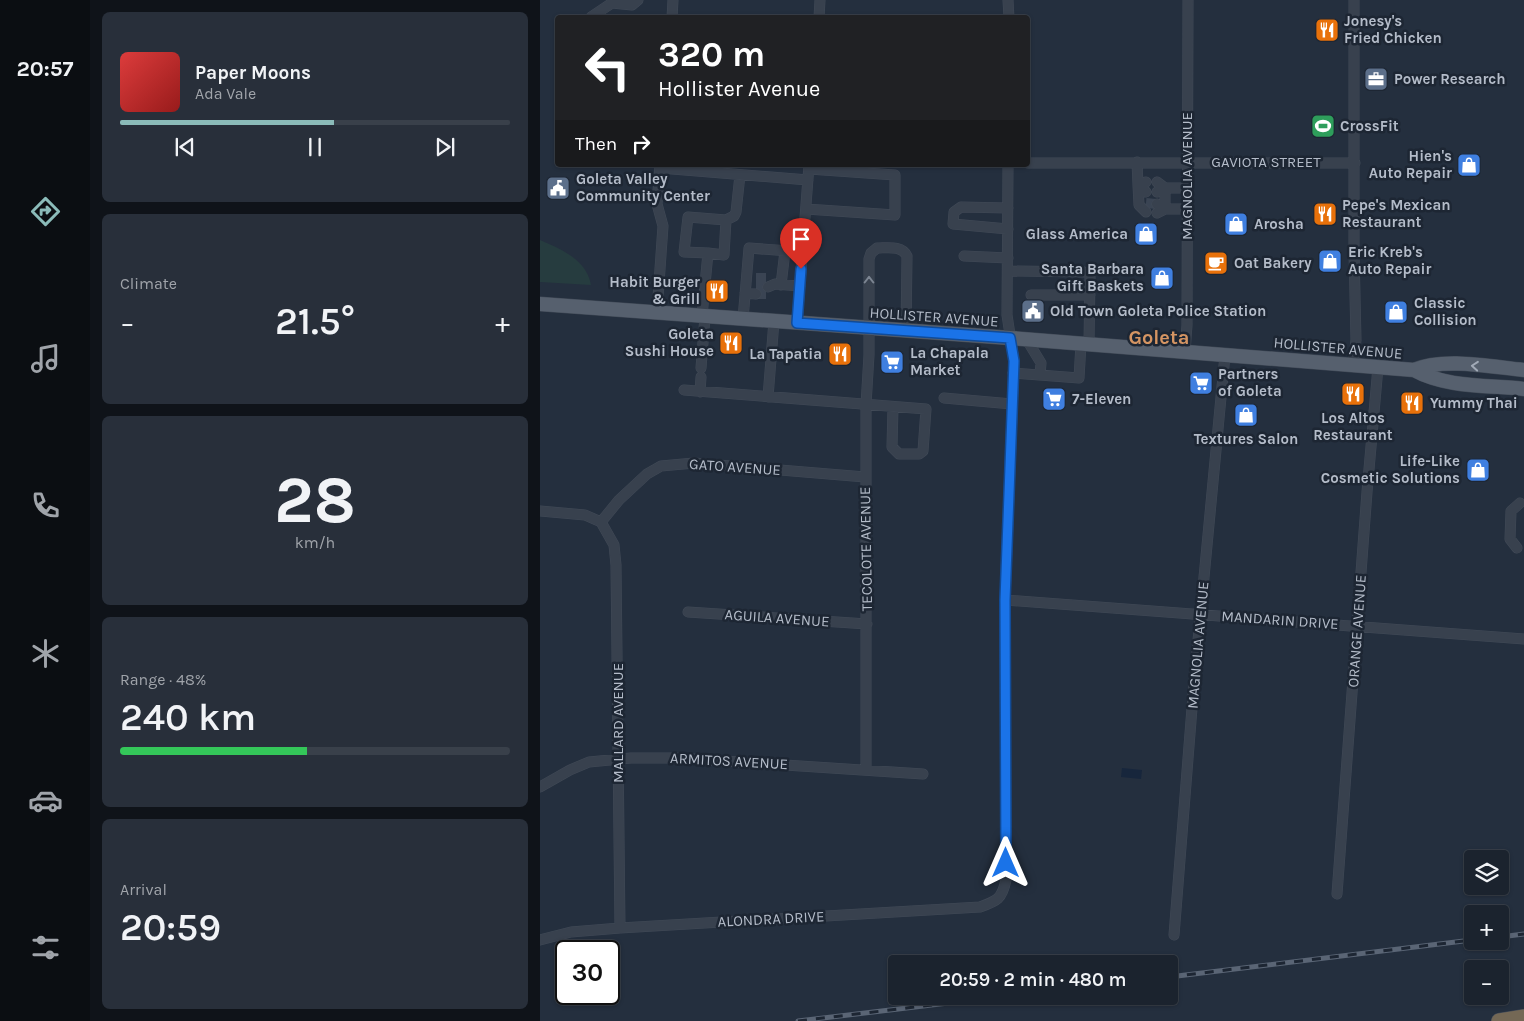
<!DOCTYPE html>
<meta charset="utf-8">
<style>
:root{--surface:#1b232e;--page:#282f3a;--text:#f1f3f6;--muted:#a0a4aa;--line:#39404a;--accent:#8bbbb9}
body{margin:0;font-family:Karla,sans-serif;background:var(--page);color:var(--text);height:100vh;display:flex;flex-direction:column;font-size:19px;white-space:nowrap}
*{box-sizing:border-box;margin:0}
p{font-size:16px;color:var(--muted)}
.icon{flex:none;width:28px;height:28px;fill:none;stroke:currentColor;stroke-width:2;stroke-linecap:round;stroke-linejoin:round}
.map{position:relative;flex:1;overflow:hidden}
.details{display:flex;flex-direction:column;gap:12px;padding:12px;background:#0f1319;width:450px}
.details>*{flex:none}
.top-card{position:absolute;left:15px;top:15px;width:475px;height:152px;border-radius:5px;box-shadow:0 1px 4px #0004,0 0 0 1px var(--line);background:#202124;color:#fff;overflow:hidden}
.fabs{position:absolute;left:924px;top:850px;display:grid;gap:10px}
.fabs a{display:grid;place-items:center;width:45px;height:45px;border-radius:5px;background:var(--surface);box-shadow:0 1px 4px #0004,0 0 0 1px var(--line);font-size:25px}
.speed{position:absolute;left:15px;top:940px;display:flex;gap:10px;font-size:25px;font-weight:700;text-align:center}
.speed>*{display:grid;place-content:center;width:65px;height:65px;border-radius:50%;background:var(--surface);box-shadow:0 1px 4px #0004,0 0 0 1px var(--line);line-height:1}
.speed .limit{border:2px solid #111;border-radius:8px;background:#fff;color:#111}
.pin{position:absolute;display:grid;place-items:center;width:42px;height:42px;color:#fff;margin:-51px -21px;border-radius:50% 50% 50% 0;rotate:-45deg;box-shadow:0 0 5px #0007}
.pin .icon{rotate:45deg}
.me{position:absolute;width:55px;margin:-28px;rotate:0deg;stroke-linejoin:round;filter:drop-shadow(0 0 4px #0008)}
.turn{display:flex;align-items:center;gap:18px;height:105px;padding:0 20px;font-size:22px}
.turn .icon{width:65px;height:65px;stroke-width:2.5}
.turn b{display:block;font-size:35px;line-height:42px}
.then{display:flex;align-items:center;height:48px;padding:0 20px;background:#0003;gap:10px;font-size:19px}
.big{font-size:38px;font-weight:600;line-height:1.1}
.details .card{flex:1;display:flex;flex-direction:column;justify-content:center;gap:8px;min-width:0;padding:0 18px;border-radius:8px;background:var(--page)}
.details .dial{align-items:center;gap:0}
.dial b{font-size:65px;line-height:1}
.song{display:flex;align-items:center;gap:15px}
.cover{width:60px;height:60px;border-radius:8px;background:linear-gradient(135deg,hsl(0 70% 55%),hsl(0 70% 35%))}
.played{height:5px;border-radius:2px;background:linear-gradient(90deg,var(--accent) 55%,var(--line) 55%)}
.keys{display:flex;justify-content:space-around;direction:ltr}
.heat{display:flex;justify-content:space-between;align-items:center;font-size:28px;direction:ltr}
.charge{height:8px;border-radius:4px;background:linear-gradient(90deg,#34c759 48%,var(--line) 0)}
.trip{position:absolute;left:348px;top:955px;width:290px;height:50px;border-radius:5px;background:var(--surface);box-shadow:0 1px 4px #0004,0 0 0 1px var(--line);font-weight:600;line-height:50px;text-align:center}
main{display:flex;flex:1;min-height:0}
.tab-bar{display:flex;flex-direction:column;width:90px;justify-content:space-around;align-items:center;background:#0b0e12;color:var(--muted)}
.tab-bar .icon{width:35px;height:35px}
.tab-bar .selected{color:var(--accent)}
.tab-bar b{font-size:22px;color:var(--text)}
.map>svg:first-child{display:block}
.green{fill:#263c3f}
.water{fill:#17263c}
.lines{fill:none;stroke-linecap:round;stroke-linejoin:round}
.minor-tunnel{stroke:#3a4453;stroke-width:10;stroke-dasharray:10 5;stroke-linecap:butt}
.minor-casing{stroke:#414a57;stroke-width:11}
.major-casing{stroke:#414a57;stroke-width:15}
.highway-casing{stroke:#434c59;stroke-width:16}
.minor{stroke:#38414e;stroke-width:10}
.major{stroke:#56606e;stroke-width:14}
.highway{stroke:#746855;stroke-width:15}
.rail-casing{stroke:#5a6575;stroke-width:5}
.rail{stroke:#1d2633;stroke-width:3;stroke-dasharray:9;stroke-linecap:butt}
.oneway{stroke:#7c8592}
.oneway2{stroke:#a1aab7}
.route-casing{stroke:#114b97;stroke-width:12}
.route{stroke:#1a73e8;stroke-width:9}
.labels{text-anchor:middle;stroke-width:5;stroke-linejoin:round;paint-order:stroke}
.poi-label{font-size:15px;font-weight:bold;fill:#b4bcc9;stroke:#1d2633;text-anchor:start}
.street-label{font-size:15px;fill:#b4bcc9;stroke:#1d2633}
.district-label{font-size:20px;font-weight:bold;fill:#d59563;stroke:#1d2633}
</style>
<main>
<nav class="tab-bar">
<b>20:57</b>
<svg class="icon selected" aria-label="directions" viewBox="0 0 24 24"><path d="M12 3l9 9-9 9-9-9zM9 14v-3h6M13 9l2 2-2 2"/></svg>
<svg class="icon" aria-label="music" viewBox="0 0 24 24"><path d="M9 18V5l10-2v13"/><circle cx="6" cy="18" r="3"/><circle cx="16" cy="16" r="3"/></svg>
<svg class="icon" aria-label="phone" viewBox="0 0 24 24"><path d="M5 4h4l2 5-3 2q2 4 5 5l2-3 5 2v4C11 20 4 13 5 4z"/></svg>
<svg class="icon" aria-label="climate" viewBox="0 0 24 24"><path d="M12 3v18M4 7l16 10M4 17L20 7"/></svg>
<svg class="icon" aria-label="car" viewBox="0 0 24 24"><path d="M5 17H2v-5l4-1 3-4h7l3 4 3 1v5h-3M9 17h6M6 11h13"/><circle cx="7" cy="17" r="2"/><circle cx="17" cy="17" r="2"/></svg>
<svg class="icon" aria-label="filters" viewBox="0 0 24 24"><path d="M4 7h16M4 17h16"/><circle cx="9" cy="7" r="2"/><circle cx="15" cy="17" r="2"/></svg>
</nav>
<section class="details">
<div class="card">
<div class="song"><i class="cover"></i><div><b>Paper Moons</b><p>Ada Vale</p></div></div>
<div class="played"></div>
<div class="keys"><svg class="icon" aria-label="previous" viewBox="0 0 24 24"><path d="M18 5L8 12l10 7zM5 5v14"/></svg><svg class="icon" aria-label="pause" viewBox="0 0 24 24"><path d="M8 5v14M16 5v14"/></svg><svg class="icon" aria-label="next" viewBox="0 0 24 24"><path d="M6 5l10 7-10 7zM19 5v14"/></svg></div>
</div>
<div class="card"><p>Climate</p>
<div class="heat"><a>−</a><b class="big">21.5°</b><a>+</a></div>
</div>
<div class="card dial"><b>28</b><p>km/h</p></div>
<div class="card"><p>Range · 48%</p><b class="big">240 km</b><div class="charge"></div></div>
<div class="card"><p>Arrival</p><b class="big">20:59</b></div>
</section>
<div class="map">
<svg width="984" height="1021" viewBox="0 0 984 1021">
<rect width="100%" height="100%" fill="#242f3e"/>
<path class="green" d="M 0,240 C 21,249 47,260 51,285 L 0,282 Z"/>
<path class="water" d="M 582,768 L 602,770 L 601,779 L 581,777 Z"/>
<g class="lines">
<path class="minor-tunnel" d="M 606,203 L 617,204
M 216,278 L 228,278
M 216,287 L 228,287
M 216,294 L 228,294"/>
<g class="minor-casing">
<path id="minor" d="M 468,0 L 469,18
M 51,17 L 72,3 L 92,5 L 98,0
M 132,18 L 133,0
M 279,18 L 280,0
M 597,162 L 598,185 L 606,192
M 488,163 L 815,163
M 120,168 L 268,180
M 606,182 L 598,185 L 599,205 L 606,212
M 617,182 L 625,188 L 625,209 L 647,209
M 617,192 L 625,188 L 647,188
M 617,204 L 625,209 L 617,213
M 468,208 L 421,207 L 414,212 L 413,224 L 468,229
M 266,209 L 355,215 L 355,175 L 269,169
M 186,220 L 194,216 L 196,212 L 200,175
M 424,256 L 468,258
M 468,271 L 544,272 L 548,273 L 550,277 L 549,344
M 241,285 L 245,251
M 228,287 L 235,284 L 260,286
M 205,293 L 216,294
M 491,295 L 550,295
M 117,312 L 123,226 L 117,204 L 120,165
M 162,316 L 168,253 L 144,252 L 148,217 L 186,220 L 184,255 L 168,253
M 203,319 L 209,248 L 263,252
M 257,323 L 269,165
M 487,340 L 501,363 L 500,375
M 645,352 L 647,325 L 648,0
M 813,365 L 816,340 L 814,251 L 814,0
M 161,368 L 165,316
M 473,373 L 539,378 L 541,344
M 144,390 L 386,409 L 383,451 L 379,454 L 359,454 L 352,447 L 353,407
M 160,392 L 161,377
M 228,397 L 234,321
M 404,398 L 472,404
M 0,511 L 45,515 L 61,522
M 61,522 L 74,545 L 76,565 L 80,928
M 61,522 L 79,500 L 107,474 L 121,466 L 154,463 L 325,477
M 977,548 L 970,539 L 971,511 L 980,503
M 465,600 L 984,639
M 148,612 L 327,624
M 326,770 L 326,405 L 329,355 L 329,259 L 331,253 L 337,248 C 347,248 362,245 367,256 L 366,331
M 0,787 L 30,770 L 49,762 L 91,758 L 138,758 L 383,774
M 797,894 L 827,492 L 838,367
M 634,935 L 654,683 L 685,355
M 0,940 L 31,932 L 80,928 L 440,907 C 457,901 462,899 466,880 L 465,600 L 474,361 L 467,315 L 468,165"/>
</g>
<g class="major-casing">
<path id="major" d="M 0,304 L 470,338 L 874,370 C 907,388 948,385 984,389
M 874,370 C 904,357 952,367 984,370"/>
</g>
<g class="highway-casing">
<path id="highway" d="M 959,1021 L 984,1017"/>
</g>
<use href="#minor" class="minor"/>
<use href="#major" class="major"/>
<use href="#highway" class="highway"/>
<g class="rail-casing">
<path id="rail" d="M 960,937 L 984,934
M 629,977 L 932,940
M 258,1021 L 467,996"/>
</g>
<use href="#rail" class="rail"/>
</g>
<defs><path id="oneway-chevron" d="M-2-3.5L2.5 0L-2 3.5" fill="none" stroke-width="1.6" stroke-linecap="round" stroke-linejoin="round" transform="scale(1.25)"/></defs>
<use class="oneway" href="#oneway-chevron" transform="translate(329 280) rotate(-90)"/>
<use class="oneway2" href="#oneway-chevron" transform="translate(935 366) rotate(-175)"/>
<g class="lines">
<g class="route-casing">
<path id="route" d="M 261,269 L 257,323 L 470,338 L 474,361 L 465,600 L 466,863"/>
</g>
<use href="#route" class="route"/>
</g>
<defs>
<g id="restaurant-square" transform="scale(1.25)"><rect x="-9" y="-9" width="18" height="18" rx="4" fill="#e8710a" stroke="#1d2633"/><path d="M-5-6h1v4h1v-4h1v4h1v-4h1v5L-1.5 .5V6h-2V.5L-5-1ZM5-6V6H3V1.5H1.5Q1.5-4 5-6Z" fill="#fff"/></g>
<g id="office-square" transform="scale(1.25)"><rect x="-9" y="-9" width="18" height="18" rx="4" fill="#5c6f8a" stroke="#1d2633"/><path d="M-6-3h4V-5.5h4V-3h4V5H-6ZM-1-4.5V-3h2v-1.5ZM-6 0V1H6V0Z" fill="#fff"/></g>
<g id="stadium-square" transform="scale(1.25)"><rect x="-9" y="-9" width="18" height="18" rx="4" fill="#2e9e5b" stroke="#1d2633"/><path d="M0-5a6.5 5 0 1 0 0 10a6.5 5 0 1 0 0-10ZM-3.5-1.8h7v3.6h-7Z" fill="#fff"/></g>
<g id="shop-square" transform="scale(1.25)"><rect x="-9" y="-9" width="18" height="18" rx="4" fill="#3f7fe0" stroke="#1d2633"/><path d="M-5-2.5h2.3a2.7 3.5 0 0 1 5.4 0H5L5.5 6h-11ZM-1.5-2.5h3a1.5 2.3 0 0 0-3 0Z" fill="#fff"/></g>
<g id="civic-square" transform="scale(1.25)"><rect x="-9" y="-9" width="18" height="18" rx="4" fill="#5c6f8a" stroke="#1d2633"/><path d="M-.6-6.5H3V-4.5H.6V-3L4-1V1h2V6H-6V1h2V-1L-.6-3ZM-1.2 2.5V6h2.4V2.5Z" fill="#fff"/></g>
<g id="cafe-square" transform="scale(1.25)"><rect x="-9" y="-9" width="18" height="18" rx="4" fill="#e8710a" stroke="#1d2633"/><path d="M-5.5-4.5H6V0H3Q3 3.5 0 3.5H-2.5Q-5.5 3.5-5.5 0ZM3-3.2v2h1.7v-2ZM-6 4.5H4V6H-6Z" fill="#fff"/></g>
<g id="supermarket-square" transform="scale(1.25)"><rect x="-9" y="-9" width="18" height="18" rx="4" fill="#3f7fe0" stroke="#1d2633"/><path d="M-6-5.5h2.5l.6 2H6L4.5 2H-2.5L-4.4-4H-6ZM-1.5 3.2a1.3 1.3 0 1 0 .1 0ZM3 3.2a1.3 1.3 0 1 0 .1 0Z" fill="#fff"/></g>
</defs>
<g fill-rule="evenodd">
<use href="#restaurant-square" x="787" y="30"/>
<use href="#office-square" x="836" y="79"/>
<use href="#stadium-square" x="783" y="126"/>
<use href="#shop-square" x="929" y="165"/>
<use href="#civic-square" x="18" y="188"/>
<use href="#restaurant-square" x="785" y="214"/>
<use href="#shop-square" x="696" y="224"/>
<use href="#shop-square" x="606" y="234"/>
<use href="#shop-square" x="790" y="261"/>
<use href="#cafe-square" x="676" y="263"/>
<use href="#shop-square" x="622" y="278"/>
<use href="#restaurant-square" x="177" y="291"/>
<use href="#civic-square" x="493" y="311"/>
<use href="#shop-square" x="856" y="312"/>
<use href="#restaurant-square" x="191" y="343"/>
<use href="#restaurant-square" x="300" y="354"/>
<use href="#supermarket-square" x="352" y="362"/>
<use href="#supermarket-square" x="661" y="383"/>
<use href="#restaurant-square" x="813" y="394"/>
<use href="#supermarket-square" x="514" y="399"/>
<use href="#restaurant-square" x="872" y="403"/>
<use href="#shop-square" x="706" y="415"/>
<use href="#shop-square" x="938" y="470"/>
</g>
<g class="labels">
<g class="poi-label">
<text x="804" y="26">Jonesy's<tspan x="804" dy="17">Fried Chicken</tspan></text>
<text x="854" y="84">Power Research</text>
<text x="800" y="131">CrossFit</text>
<text x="912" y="161" text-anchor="end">Hien's<tspan x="912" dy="17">Auto Repair</tspan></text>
<text x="36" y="184">Goleta Valley<tspan x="36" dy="17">Community Center</tspan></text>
<text x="802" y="210">Pepe's Mexican<tspan x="802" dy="17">Restaurant</tspan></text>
<text x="714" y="229">Arosha</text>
<text x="588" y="239" text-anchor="end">Glass America</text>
<text x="808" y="257">Eric Kreb's<tspan x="808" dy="17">Auto Repair</tspan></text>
<text x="694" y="268">Oat Bakery</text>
<text x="604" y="274" text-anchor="end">Santa Barbara<tspan x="604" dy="17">Gift Baskets</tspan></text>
<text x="160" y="287" text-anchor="end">Habit Burger<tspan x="160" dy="17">&amp; Grill</tspan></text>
<text x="874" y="308">Classic<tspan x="874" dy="17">Collision</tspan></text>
<text x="510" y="316">Old Town Goleta Police Station</text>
<text x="174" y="339" text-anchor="end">Goleta<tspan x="174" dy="17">Sushi House</tspan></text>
<text x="370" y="358">La Chapala<tspan x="370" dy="17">Market</tspan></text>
<text x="282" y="359" text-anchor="end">La Tapatia</text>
<text x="678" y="379">Partners<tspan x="678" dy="17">of Goleta</tspan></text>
<text x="532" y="404">7-Eleven</text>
<text x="890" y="408">Yummy Thai</text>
<text x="813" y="423" text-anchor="middle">Los Altos<tspan x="813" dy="17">Restaurant</tspan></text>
<text x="706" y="444" text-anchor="middle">Textures Salon</text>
<text x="920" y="466" text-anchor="end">Life-Like<tspan x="920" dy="17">Cosmetic Solutions</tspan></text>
</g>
<g class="street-label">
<text x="726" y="167">GAVIOTA STREET</text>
<text transform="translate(647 176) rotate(-90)" y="5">MAGNOLIA AVENUE</text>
<text transform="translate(394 317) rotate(4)" y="5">HOLLISTER AVENUE</text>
<text transform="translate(798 348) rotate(5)" y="5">HOLLISTER AVENUE</text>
<text transform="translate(195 467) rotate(4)" y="5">GATO AVENUE</text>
<text transform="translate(326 549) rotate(-91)" y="5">TECOLOTE AVENUE</text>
<text transform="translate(237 618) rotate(4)" y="5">AGUILA AVENUE</text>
<text transform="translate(740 620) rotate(4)" y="5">MANDARIN DRIVE</text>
<text transform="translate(817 631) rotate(-86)" y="5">ORANGE AVENUE</text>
<text transform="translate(658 645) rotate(-85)" y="5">MAGNOLIA AVENUE</text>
<text transform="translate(78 723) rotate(-90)" y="5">MALLARD AVENUE</text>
<text transform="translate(189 761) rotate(3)" y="5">ARMITOS AVENUE</text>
<text transform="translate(231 919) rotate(-3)" y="5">ALONDRA DRIVE</text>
</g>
<g class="district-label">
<text x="619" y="344">Goleta</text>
</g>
</g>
</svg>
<div class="fabs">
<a><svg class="icon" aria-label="layers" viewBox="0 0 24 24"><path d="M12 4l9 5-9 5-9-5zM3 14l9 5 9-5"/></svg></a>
<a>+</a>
<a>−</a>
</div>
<div class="speed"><div class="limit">30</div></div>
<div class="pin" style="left:261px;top:269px;background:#d93025"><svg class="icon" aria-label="arrive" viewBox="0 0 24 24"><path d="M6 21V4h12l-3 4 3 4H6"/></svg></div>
<svg class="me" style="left:466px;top:863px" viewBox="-20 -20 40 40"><path d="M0-17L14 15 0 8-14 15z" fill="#1a73e8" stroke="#fff" stroke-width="4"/></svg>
<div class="trip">20:59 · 2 min · 480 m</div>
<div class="top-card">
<div class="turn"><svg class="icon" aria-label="left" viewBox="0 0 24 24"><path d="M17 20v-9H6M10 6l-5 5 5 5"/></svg><div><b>320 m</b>Hollister Avenue</div></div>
<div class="then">Then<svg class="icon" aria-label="right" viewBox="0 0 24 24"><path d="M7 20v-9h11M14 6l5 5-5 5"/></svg></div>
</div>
</div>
</main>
